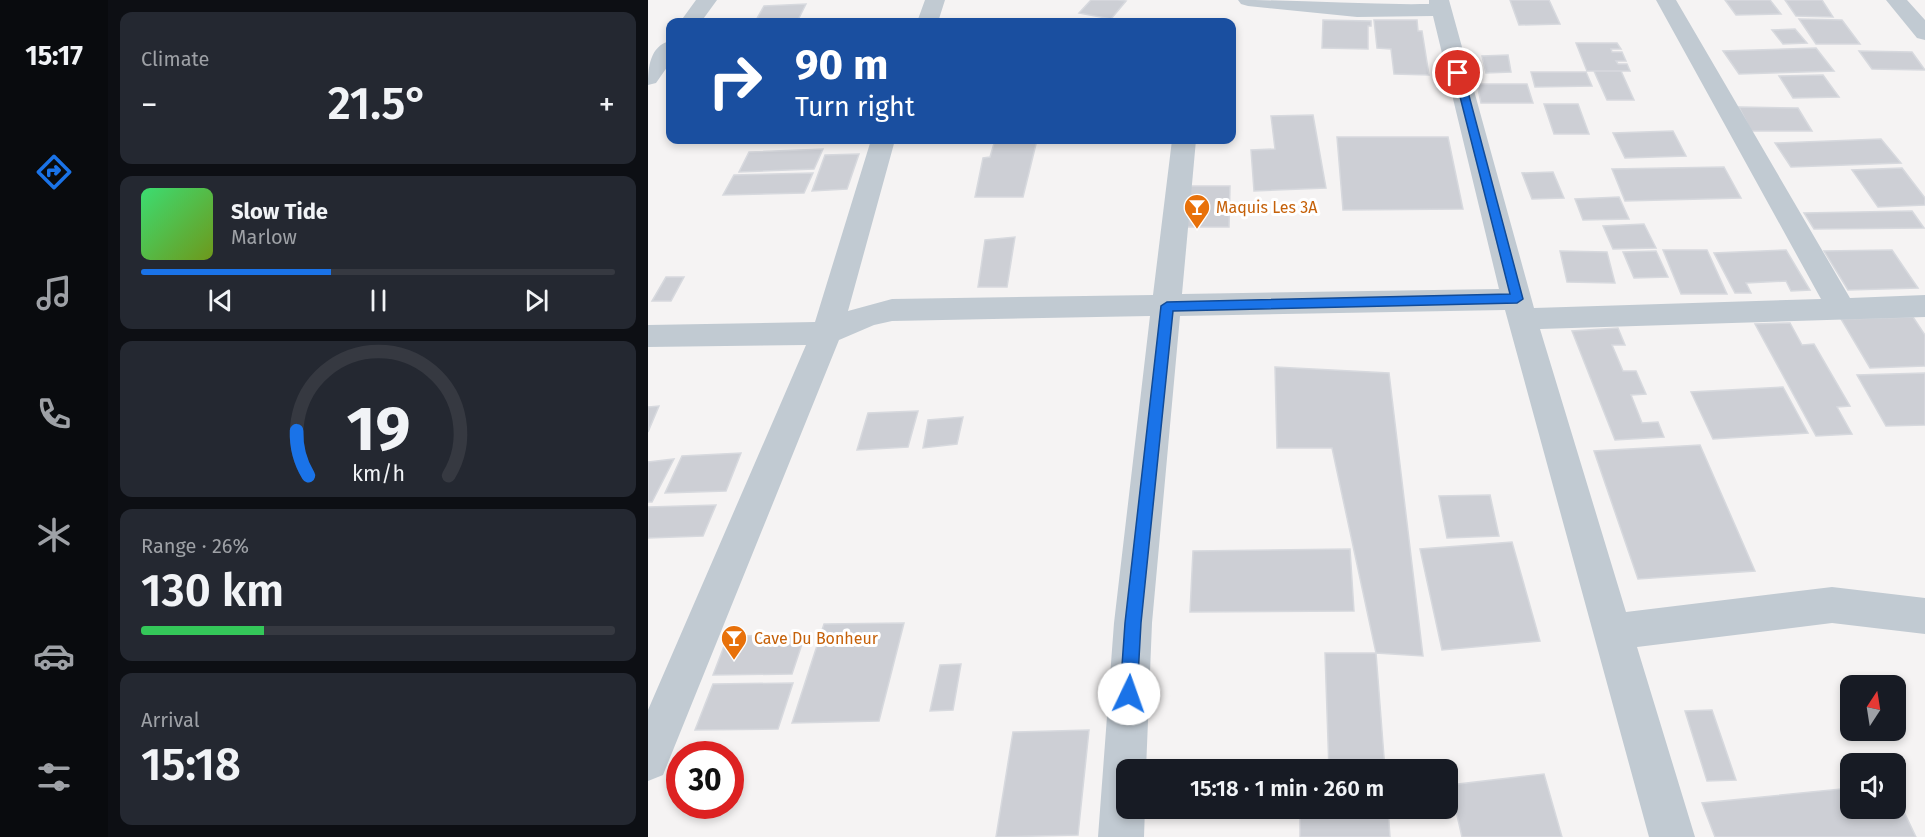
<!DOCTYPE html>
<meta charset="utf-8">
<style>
:root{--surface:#171b24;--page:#242831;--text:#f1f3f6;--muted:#9ea1a6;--line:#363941;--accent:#1a73e8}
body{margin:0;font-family:"Fira Sans",sans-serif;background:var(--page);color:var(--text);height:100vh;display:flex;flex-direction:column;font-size:22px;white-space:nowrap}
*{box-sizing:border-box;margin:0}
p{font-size:20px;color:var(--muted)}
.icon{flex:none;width:33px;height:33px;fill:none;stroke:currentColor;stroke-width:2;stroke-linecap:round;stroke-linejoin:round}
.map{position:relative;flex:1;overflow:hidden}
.panel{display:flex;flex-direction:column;gap:12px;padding:12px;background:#0d0f14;width:540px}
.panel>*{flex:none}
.top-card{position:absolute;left:18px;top:18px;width:570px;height:126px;border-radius:12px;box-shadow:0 3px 9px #0003;background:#1a4fa0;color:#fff;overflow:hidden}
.needle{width:39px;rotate:12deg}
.tools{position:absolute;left:1192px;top:675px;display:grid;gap:12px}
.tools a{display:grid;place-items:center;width:66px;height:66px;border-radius:12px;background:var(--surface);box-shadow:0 3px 9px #0003;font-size:30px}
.speed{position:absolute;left:18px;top:741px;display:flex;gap:12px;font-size:30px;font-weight:700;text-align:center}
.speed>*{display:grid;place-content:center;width:78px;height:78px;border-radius:50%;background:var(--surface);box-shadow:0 3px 9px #0003;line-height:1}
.speed .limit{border:9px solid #d22;background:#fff;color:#111}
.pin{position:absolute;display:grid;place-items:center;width:51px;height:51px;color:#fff;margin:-26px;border:3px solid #fff;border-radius:50%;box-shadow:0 2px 6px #0007}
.me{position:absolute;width:66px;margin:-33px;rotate:3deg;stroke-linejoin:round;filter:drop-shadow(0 0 4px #0008)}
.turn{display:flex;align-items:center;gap:21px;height:126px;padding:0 30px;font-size:27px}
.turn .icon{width:78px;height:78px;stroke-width:2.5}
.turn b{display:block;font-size:42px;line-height:51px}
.big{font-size:45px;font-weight:600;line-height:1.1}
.panel .widget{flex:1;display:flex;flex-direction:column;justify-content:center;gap:9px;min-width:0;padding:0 21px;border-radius:12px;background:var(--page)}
.panel .dial{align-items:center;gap:0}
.dial svg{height:156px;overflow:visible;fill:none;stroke:var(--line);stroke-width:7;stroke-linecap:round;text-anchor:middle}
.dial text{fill:var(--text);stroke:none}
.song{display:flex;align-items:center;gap:18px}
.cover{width:72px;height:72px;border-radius:9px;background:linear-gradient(135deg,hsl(140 70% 55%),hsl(80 70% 35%))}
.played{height:6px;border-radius:3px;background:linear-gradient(90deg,var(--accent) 40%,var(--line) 40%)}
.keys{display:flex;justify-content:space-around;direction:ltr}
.heat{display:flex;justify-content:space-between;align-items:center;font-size:33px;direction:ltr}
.charge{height:9px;border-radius:4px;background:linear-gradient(90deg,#34c759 26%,var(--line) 0)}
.trip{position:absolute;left:468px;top:759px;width:342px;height:60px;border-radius:12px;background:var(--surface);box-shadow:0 3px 9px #0003;font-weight:600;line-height:60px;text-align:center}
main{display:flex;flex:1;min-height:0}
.tab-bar{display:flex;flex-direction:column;width:108px;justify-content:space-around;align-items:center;background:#090b0e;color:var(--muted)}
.tab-bar .icon{width:42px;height:42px}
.tab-bar .current{color:var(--accent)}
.tab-bar b{font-size:27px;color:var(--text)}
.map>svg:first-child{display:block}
.building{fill:#cdcfd5;stroke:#d7d9de;stroke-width:1.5}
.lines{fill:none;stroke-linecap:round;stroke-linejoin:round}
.minor{fill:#c1cad2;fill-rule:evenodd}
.route{fill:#1a73e8;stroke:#114b97;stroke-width:1.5}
.labels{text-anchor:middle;stroke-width:6;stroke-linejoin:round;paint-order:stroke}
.food-label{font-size:16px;fill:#c56008;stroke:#fff;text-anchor:start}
</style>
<main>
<nav class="tab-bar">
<b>15:17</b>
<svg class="icon current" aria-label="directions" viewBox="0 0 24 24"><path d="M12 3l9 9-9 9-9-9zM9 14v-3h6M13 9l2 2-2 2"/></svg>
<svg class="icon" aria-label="music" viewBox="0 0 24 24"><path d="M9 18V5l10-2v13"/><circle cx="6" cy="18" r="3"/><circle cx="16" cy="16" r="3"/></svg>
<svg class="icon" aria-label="phone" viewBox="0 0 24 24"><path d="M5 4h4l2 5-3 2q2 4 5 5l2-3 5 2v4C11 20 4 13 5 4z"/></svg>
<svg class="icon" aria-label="climate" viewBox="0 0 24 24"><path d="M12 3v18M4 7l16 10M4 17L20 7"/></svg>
<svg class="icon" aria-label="car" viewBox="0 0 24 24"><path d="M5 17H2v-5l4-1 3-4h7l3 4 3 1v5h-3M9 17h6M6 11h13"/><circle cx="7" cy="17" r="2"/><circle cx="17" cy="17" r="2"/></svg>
<svg class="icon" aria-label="filters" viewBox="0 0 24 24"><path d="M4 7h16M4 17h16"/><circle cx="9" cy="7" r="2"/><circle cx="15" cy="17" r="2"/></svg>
</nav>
<section class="panel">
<div class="widget"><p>Climate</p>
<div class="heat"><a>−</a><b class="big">21.5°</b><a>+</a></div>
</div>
<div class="widget">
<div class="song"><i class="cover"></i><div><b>Slow Tide</b><p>Marlow</p></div></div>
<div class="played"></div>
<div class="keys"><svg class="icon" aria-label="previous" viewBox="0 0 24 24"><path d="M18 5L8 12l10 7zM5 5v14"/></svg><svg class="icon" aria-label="pause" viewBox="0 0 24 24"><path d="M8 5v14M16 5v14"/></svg><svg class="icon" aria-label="next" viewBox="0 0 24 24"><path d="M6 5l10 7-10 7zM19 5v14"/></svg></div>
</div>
<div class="widget dial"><svg viewBox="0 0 100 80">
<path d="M14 69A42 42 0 1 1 86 69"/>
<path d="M14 69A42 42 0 0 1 8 46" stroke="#1a73e8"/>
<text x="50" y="56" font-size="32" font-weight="700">19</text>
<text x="50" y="72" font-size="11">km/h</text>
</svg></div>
<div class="widget"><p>Range · 26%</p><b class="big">130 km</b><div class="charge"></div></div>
<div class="widget"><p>Arrival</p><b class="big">15:18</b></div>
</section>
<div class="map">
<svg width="1277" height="837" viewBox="0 0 1277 837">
<rect width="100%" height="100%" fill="#f5f3f3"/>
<path class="building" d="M 443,0 L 470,0 L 478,1 L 463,19 L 431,13 Z
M 862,0 L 901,0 L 912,24 L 871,25 Z
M 1077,0 L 1122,0 L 1133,14 L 1088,15 Z
M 1137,0 L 1174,0 L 1185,17 L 1148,16 Z
M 158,4 L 149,22 L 107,22 L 116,6 Z
M 1151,19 L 1194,20 L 1212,44 L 1168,44 Z
M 675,20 L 723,21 L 723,26 L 720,26 L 720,49 L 674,48 Z
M 726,20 L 769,20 L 770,31 L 774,31 L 781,75 L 746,74 L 743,49 L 729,48 Z
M 1147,29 L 1159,43 L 1135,44 L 1124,30 Z
M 928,43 L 969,43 L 973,49 L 963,49 L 964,52 L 974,52 L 978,61 L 968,61 L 970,64 L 979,64 L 982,71 L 939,71 Z
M 1168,48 L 1186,71 L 1091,74 L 1075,51 Z
M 1211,51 L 1264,52 L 1277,70 L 1224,69 Z
M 860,55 L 863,72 L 838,73 L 834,56 Z
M 946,71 L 973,71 L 986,100 L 959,100 Z
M 883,72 L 938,72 L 944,86 L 887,87 Z
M 1175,75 L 1191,97 L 1145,98 L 1131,76 Z
M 829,84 L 879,84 L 885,103 L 833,103 Z
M 896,104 L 930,104 L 941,134 L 906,134 Z
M 1091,107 L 1150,108 L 1164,131 L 1103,131 Z
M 665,115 L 678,188 L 606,191 L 603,150 L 627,149 L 623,116 Z
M 1025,131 L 1038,156 L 977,158 L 965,133 Z
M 689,137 L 800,137 L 815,209 L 695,210 Z
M 1233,139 L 1253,163 L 1143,167 L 1127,143 Z
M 347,140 L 389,140 L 375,197 L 327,197 L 335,158 L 342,157 Z
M 175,149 L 166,169 L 91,172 L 101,152 Z
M 211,154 L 199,189 L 164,191 L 177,155 Z
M 1076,167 L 1093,198 L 977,201 L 964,169 Z
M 1254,168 L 1277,198 L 1277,205 L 1230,207 L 1204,170 Z
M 905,172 L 916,198 L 884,199 L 874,173 Z
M 165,173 L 156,193 L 75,195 L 86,175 Z
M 542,186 L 582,186 L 581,227 L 539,227 Z
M 971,197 L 981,219 L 935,220 L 927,199 Z
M 1264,211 L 1276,228 L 1166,229 L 1156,213 Z
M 996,224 L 1008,248 L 965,249 L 955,226 Z
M 367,237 L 359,287 L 330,287 L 337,240 Z
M 1015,250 L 1059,250 L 1079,294 L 1033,294 Z
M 1138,250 L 1162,290 L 1143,291 L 1138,281 L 1098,283 L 1103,293 L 1087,293 L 1066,253 Z
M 1244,250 L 1270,288 L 1200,290 L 1176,251 Z
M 912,251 L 959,252 L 967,283 L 919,282 Z
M 1008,251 L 1020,277 L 986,278 L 975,252 Z
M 18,277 L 36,277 L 23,301 L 4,301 Z
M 1265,317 L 1277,335 L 1277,366 L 1222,368 L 1193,319 Z
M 1142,323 L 1154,345 L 1166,344 L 1202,406 L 1189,407 L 1204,434 L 1168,436 L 1107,324 Z
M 970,328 L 977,345 L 964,345 L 975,371 L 988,371 L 998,394 L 983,395 L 994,423 L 1010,422 L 1016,437 L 967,440 L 924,331 Z
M 627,367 L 741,373 L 775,656 L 728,653 L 684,448 L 629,448 Z
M 1277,373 L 1277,425 L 1238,426 L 1209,375 Z
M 1135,387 L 1160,433 L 1065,439 L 1043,392 Z
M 11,406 L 0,432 L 0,407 Z
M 270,411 L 260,447 L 209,450 L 220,413 Z
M 315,417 L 309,444 L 275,448 L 280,420 Z
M 1052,445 L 1107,571 L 990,579 L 946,451 Z
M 93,453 L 78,491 L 17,493 L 34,456 Z
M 26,459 L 4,502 L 0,502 L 0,462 Z
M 842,495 L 851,536 L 799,538 L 791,496 Z
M 68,505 L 55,536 L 0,538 L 0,507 Z
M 864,542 L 892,641 L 794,650 L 772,549 Z
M 702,549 L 706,611 L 542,612 L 545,551 Z
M 256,623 L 231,721 L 144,723 L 176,624 Z
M 157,635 L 144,674 L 65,675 L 80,636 Z
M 677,653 L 728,653 L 737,770 L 681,770 Z
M 313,664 L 305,710 L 282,711 L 292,665 Z
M 145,683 L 130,729 L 47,730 L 65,684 Z
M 1064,710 L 1088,780 L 1059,781 L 1037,711 Z
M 441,730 L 430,835 L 348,837 L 365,732 Z
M 896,774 L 914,837 L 814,837 L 802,785 Z
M 1203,788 L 1203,808 L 1248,808 L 1248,795 L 1268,837 L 1067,837 L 1054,803 Z
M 652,808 L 740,808 L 742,837 L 652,837 Z"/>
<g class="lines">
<path class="minor" d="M 48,0 L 69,0 L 53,22 L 32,22 Z
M 277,0 L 297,0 L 290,22 L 269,22 Z
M 590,0 C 654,0 717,5 781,4 L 781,0 L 801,0 L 886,308 L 1173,299 L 1008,0 L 1028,0 L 1202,298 L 1277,295 L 1277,317 L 892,329 L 978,612 L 1184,587 L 1277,598 L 1277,634 L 1184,623 L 989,647 L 1047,837 L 1001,837 L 857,310 L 532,316 L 504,623 L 498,770 L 478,770 L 478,808 L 497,808 L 496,837 L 450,837 L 466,623 L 502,316 L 244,321 L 226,325 L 191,340 L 15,775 L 0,781 L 0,710 L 158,345 L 0,347 L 0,325 L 167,322 L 223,140 L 247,140 L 200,311 L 244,299 L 505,295 L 524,140 L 548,140 L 534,294 L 851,289 L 785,16 L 709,17 L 600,6 L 593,4 Z
M 1238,0 L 1259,0 L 1277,20 L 1277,40 L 1269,38 Z
M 22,41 L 22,63 L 8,83 L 0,85 C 0,67 2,46 22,41 Z"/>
</g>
<path class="route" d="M 810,70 L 815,73 L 875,299 L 869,303 L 525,311 L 493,623 L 489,694 L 487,700 L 481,703 L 475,700 L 472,694 L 477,623 L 513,306 L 519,302 L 862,294 L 806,73 Z"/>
<defs>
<g id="bar-pin" transform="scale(1.35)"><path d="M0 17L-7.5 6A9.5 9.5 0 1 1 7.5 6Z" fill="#e8710a" stroke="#fff"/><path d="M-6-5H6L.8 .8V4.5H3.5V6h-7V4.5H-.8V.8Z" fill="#fff"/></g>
</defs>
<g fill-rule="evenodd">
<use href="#bar-pin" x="549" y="207"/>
<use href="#bar-pin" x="86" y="638"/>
</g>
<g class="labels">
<g class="food-label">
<text x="568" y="213">Maquis Les 3A</text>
<text x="106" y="644">Cave Du Bonheur</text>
</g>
</g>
</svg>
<div class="tools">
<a><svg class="needle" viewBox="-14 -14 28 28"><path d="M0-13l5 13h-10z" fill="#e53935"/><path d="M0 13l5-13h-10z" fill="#9ea1a6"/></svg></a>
<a><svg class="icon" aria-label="sound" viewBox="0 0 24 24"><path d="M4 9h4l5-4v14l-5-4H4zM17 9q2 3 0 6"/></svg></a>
</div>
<div class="speed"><div class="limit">30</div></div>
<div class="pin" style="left:810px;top:73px;background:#d93025"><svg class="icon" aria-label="arrive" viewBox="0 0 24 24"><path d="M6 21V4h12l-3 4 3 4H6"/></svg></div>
<svg class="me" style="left:481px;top:694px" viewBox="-20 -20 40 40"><circle r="19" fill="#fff"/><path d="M0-13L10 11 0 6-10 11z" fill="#1a73e8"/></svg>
<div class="trip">15:18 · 1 min · 260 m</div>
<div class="top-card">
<div class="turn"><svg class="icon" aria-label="right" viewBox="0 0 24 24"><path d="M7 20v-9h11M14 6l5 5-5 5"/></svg><div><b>90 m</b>Turn right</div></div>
</div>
</div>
</main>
